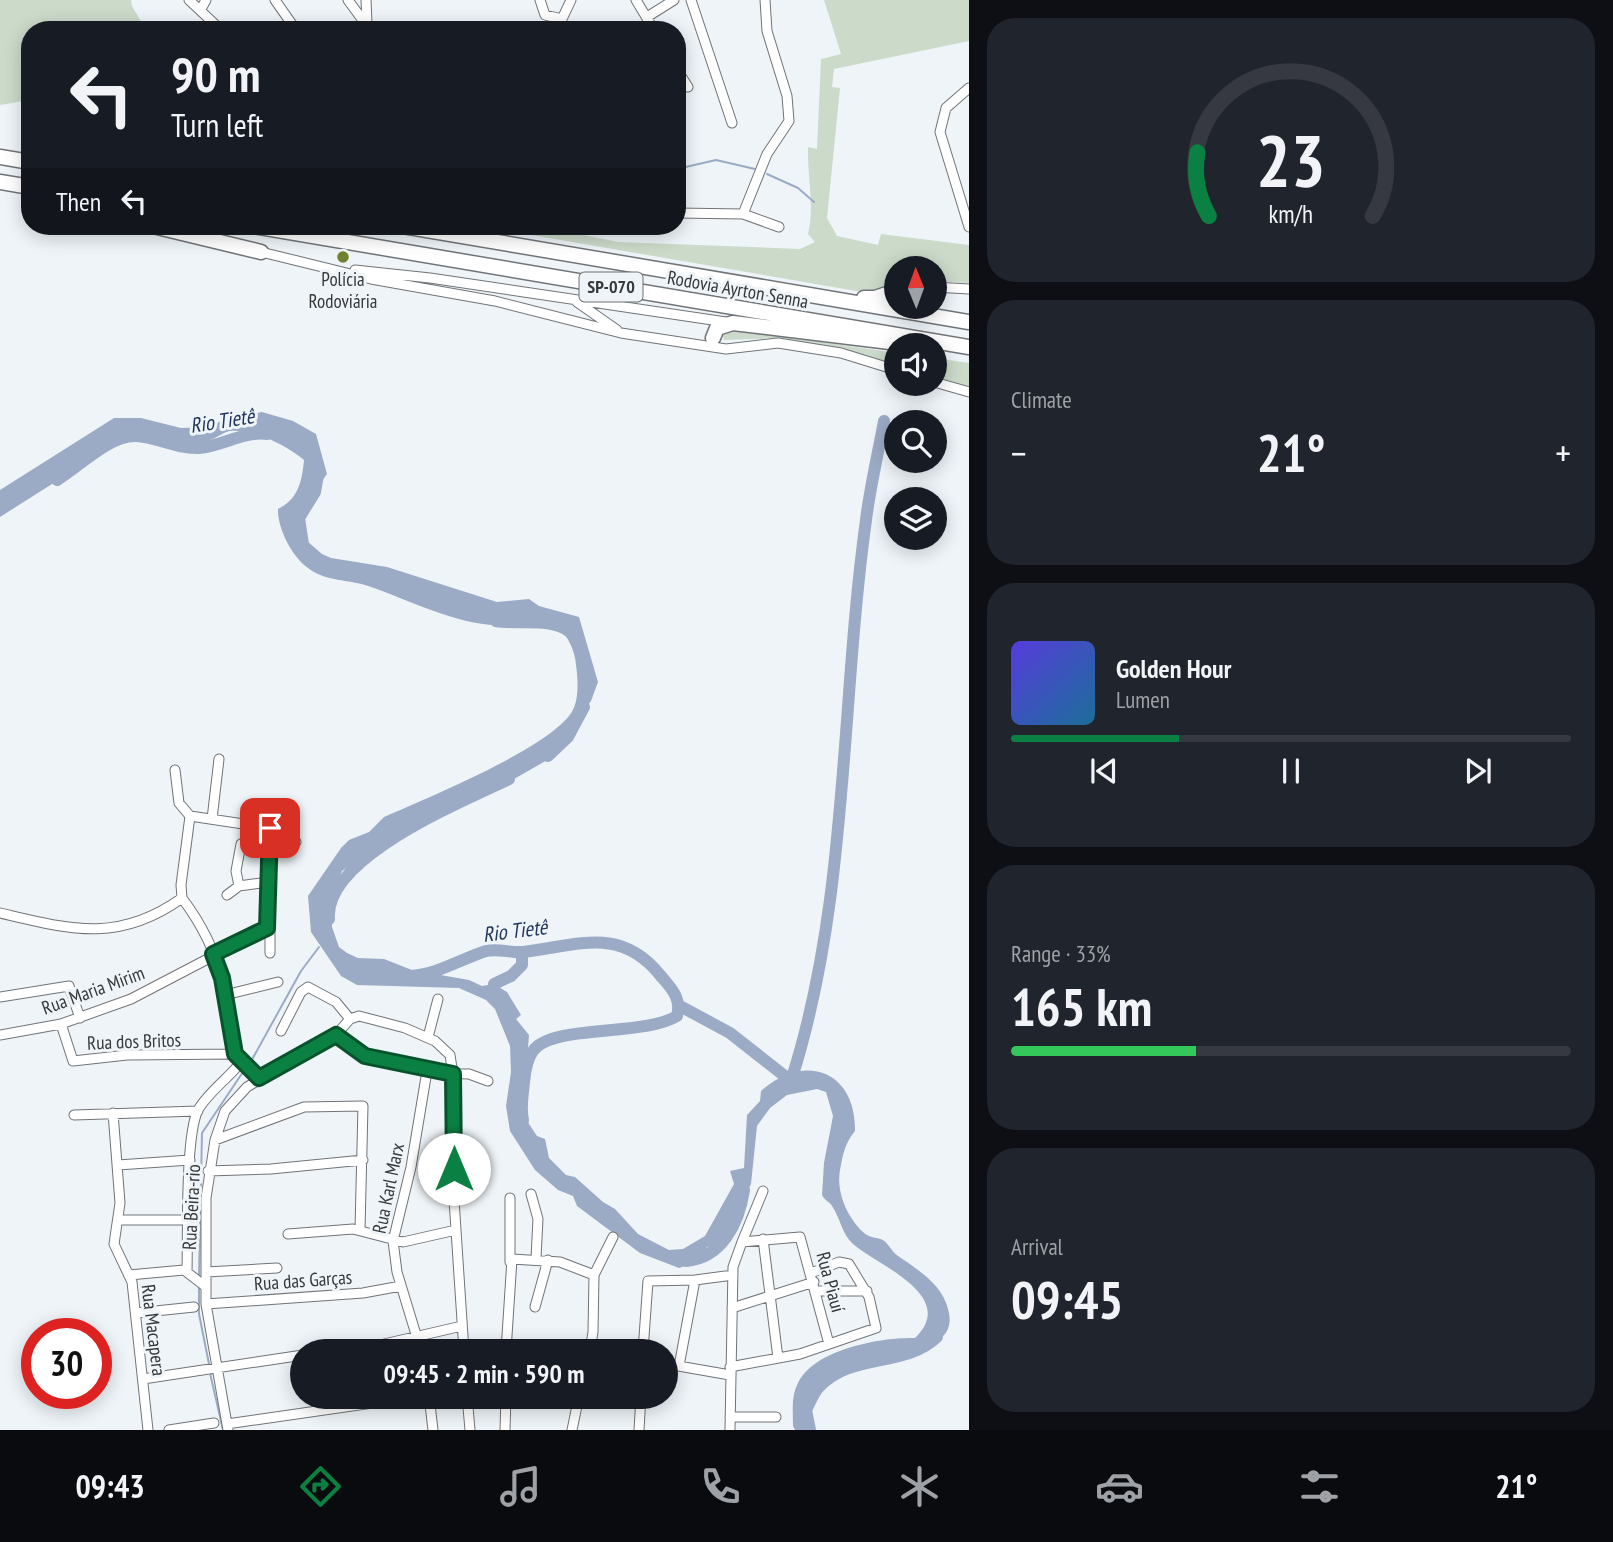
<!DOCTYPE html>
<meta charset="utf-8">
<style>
:root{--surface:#171b24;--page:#20242c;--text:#f1f3f6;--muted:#9ea1a6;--line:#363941;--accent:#0b8043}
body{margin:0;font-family:"PT Sans Narrow",sans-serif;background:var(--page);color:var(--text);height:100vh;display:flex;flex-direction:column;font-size:26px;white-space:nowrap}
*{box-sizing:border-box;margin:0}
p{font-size:23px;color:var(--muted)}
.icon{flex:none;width:38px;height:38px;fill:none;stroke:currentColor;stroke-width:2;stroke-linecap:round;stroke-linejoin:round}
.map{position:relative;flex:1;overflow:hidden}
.details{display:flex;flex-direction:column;gap:18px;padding:18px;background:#0d0f14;width:644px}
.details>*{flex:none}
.banner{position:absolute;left:21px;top:21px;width:665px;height:214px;border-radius:28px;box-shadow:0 4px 18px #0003;background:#171b24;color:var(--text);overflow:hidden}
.needle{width:46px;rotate:359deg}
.tools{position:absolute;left:884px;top:256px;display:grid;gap:14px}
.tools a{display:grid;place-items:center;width:63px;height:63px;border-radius:50%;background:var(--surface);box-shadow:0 4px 18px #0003;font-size:35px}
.speed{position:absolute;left:21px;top:1318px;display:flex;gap:14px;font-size:35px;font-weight:700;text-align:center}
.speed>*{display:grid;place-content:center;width:91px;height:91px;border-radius:50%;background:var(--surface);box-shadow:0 4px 18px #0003;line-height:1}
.speed .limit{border:10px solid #d22;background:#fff;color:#111}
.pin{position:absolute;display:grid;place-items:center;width:60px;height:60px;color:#fff;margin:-30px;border-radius:14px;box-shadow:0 4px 10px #0006}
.me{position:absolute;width:77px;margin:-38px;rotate:0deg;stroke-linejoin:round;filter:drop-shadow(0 0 5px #0008)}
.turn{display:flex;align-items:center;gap:24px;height:147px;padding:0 35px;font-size:32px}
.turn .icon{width:91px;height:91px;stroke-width:2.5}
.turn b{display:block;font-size:49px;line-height:60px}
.then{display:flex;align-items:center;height:66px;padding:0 35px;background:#0003;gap:14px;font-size:26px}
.big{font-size:52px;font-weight:700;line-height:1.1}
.details .card{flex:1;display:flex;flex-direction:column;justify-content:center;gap:10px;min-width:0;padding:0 24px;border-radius:28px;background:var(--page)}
.details .dial{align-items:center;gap:0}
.dial svg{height:182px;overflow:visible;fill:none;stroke:var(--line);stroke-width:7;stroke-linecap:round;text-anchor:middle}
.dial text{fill:var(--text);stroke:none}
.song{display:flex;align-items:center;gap:21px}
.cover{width:84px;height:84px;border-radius:10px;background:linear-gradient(135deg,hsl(250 70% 55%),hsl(200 70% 35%))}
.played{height:7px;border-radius:4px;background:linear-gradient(90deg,var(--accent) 30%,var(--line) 30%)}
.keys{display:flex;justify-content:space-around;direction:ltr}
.heat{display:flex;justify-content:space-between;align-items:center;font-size:38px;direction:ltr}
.charge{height:10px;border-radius:5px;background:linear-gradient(90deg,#34c759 33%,var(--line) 0)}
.trip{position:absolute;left:290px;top:1339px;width:388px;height:70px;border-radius:35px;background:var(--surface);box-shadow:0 4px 18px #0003;font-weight:700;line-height:70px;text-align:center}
.dock{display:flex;height:112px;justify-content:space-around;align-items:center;background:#090b0e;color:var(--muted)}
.dock .icon{width:49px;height:49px}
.dock .current{color:var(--accent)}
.dock b{font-size:32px;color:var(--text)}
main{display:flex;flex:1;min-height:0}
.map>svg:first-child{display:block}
.green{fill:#ccdaca}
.water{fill:#9cabc5}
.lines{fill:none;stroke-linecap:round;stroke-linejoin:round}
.stream{stroke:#9cabc5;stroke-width:2}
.river{stroke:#9cabc5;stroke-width:12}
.minor-casing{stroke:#707478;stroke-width:11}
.highway-casing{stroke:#707478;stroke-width:17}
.minor{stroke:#fff;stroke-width:9}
.highway{stroke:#fff;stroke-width:14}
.route-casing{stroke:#07532c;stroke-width:18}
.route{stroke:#0b8043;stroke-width:12}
.poi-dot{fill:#728130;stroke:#eef4f8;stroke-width:2.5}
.labels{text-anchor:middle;stroke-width:6;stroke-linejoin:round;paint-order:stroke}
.shield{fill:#eef4f8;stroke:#6d7073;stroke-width:2}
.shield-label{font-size:18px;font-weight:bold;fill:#36383a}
.poi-label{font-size:19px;fill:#36383a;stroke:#eef4f8}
.street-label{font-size:19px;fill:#36383a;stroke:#eef4f8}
.water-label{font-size:21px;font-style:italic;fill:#21365b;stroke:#eef4f8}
</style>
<main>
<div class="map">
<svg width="969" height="1430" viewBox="0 0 969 1430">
<rect width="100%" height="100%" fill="#eef4f8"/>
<path class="green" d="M 0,0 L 131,0 L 132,6 L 146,30 L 30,30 L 30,100 L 0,105 Z
M 824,0 L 969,0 L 969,41 L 834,69 L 832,87 L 840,88 L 827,218 L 837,236 L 878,245 L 881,234 L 969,245 L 969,283 L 935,281 L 934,268 L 896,268 L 896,285 L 868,293 L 479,226 L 539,226 L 618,242 L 800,249 L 815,242 L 808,234 C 815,206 807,176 808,147 L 817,149 L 821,59 L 841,54 Z
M 727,328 L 896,353 L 896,366 L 836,348 L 774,338 L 724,340 L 722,331 Z
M 935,358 L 969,363 L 969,387 L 935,377 Z"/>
<path class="water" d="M 262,412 L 293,421 L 316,434 L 327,474 L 301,510 L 299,534 L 322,554 L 331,558 L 387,567 L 497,602 L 529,599 L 539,606 L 579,617 L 598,682 L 591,701 L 549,759 L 502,786 L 485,787 L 459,802 L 422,816 L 342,871 L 331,898 L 332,927 L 339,947 L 347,953 L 358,958 L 384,959 L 412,970 L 469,980 L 482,986 L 494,984 L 507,992 L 521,1015 L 516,1019 L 529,1035 L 527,1062 L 518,1095 L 529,1124 L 537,1136 L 545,1139 L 549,1158 L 566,1175 L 575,1177 L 603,1202 L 615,1209 L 638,1234 L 669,1250 L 683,1249 L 705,1236 L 734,1184 L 730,1171 L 744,1168 L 747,1115 L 760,1101 L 761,1091 C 804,1052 856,1070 855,1131 C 845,1143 843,1154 840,1170 C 836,1192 847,1217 863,1232 C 869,1238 876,1237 883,1240 C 889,1244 892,1252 898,1256 C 917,1269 942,1284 948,1309 C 956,1338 933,1345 911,1348 C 904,1349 898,1355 892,1357 C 879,1362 863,1359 850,1365 C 818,1379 803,1396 815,1430 L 795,1430 L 793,1426 C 793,1412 791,1396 798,1383 C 814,1349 882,1337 915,1338 C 959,1296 877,1265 853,1244 C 841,1233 841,1219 832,1206 C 829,1201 825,1201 822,1195 L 824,1163 L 833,1116 L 826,1092 L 817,1089 L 787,1095 L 770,1108 L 757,1126 L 751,1184 L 736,1216 L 736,1230 L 724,1244 L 707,1247 L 700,1261 L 679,1268 L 640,1253 L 577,1206 L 573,1196 L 558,1190 L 535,1170 L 510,1131 L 506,1106 L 511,1072 L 510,1046 L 495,1009 L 486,1000 L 459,988 L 357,985 L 341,976 L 311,932 L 308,896 L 341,848 L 349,840 L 369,832 L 384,817 C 428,798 541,751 569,716 C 580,704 578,679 576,665 C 575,647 563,626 546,619 C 530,612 515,625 499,625 C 459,626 407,599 368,586 C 348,579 326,582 308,568 C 292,557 277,527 278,509 C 298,499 302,482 304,460 C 287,446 254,428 230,431 C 224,432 216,438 210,440 C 184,453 163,450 140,433 C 112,441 91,450 71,472 L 0,517 L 0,490 L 114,418 L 141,418 L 181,428 L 212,427 L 223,419 Z"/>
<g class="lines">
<path class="stream" d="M 677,169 L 716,160 L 755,169
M 767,174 L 798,188 L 814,202
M 249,1065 L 301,971 L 319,947
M 199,1277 L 202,1133 L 245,1069
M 199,1286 L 199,1314 L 209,1364
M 210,1373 L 223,1430"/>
<path class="river" d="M 57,480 C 79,467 109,435 136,436 C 157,437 176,449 199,448 C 223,446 243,431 267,434
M 304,551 L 299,518 L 315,492 L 319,470
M 496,621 C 519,625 551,617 570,632
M 548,756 L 568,737 L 584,707
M 329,919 C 324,857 462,802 509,779
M 410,976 C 436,975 461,959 486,951 C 498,948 511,953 523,952 C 576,946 620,925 660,975 C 671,988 682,998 677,1016 C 643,1037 551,1024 533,1051 C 527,1059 525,1072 524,1082 C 523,1095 520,1107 523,1120
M 494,984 L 511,976 L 522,965 L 522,952
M 680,1006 L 730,1033 L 791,1081 C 849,900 840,707 866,520 C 870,487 878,454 884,421
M 686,1261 C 722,1258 739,1223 744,1190
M 810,1430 L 806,1410 C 810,1403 813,1393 819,1387 C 851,1352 905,1368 937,1337"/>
<g class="minor-casing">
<path id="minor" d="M 189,0 L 221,30
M 275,0 L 296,30
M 348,0 L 370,30
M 366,0 L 367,23
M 540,0 L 545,15 L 562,19 L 571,0
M 636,0 L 654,30
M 691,0 L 732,123
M 201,9 L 206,0
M 647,17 L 674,0
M 677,70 L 688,87
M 969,88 L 946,108 L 940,132 L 969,227
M 677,213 L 743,214 L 779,227
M 743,214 L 767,154 L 789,121 L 787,96 L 767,31 L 765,0
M 261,252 L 371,279 L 495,301 L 621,333 L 726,349 L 778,343 L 841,353 L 896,370
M 355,270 L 430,278 L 726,322
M 934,287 L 969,289
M 577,302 L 617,330
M 934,382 L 969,392
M 175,770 L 179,803 L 190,816 L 270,828 L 270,953
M 212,819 L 219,759
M 239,886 L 268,882
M 227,895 L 239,886 L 236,871 L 241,844 L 245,842 L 289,847 L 296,842
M 182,898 C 200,922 215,950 222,980 C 232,1023 221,1047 259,1078
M 0,913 C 69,929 118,944 182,898 L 181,885 L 190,816
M 225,995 L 278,982
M 0,997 L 69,986 L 80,1018
M 350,1019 L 359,1016 L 405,1028 L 435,1041 L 450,1055 L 454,1081 L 454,1200 L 464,1351
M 61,1024 L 73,1061 L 127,1055 L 235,1054
M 281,1031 L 301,992 L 308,987 L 336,1002 L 350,1019 L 336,1035
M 0,1035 L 61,1024 L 131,999 L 267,928
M 428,1037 L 438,999
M 113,1113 L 120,1203 L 114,1244 L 132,1282 L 148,1430
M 74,1115 L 198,1111
M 215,1140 L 304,1107 L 363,1106 L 360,1229
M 118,1165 L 190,1160
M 208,1171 L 271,1169 L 363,1160
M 531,1194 L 538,1219 L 536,1258
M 118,1220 L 188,1220
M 288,1234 L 353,1229 L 403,1242 L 456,1230
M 763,1239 L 778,1358
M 742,1242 L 763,1191
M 510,1262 L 510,1198
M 187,1271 C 188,1237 185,1136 198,1110 C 208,1092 229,1078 241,1062
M 206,1272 L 277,1268
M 129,1275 L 184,1270 L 206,1287
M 594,1275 L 613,1237
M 816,1291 L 867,1291
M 206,1304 L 363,1293 L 401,1286
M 535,1307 L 548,1260
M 732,1308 L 814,1282
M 136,1313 L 194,1307
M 354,1351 L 462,1326
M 421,1351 L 397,1272 L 393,1241 L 411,1167 L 427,1071
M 506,1351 L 512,1259 L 560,1262 L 594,1275
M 590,1351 L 593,1332 L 594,1275
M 643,1351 L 648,1281 L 695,1280
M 667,1364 L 730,1375
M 679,1366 L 695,1280 L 733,1275
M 730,1367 L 800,1354 L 876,1328 L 869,1297 L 849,1264 L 839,1262 L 811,1273
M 143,1379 L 303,1355
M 429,1396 L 433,1430
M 467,1396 L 470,1430
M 730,1417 L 776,1417
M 227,1424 L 421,1396
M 169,1430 L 214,1423
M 228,1430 L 206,1304 L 206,1198 L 215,1140 L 225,1111 L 247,1087 L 334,1035 L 365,1056 L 438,1073 L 469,1074 L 488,1081
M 505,1430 L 506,1396
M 572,1430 L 579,1396
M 639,1430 L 641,1396
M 730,1430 L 733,1267 L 742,1242 L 800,1237 L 829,1344"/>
</g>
<g class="highway-casing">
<path id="highway" d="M 0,157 L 30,162
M 0,182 L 30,187
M 153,226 L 261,252
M 253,226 L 969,347
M 403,226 L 969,322
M 864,298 L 875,298 L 896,291
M 713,338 L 717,328 L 733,323 L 898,343"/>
</g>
<use href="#minor" class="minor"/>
<use href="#highway" class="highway"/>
</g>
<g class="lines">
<g class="route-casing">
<path id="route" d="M 270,828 L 267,928 L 213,954 L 222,978 L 235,1054 L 259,1078 L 336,1035 L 365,1056 L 453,1074 L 454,1169"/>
</g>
<use href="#route" class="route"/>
</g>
<circle class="poi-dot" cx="343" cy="257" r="7"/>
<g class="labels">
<rect class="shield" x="579.5" y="272.5" width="63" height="29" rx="5"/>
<g class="shield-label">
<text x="611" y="293">SP-070</text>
</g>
<g class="poi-label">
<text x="343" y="286">Polícia<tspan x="343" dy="22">Rodoviária</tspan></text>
</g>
<g class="street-label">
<text transform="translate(738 289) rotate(10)" y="7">Rodovia Ayrton Senna</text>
<text transform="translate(93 990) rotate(-20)" y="7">Rua Maria Mirim</text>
<text transform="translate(134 1041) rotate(-2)" y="7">Rua dos Britos</text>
<text transform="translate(388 1188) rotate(-78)" y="7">Rua Karl Marx</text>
<text transform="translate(191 1207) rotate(-87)" y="7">Rua Beira-rio</text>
<text transform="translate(303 1280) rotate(-4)" y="7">Rua das Garças</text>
<text transform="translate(831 1282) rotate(75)" y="7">Rua Piauí</text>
<text transform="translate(154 1330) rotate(83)" y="7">Rua Macapera</text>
</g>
<g class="water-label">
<text transform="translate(222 421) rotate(-9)" y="7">Rio Tietê</text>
<text transform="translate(515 931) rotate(-7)" y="7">Rio Tietê</text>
</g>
</g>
</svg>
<div class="tools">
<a><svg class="needle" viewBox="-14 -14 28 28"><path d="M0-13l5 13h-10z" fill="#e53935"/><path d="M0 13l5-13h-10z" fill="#9ea1a6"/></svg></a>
<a><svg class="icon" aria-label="sound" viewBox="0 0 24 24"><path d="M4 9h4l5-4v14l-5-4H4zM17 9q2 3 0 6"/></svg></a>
<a><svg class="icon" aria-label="search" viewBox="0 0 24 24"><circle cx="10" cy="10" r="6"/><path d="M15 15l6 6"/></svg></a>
<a><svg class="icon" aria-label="layers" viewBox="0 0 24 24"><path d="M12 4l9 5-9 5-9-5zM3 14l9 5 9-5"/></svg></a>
</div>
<div class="speed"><div class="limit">30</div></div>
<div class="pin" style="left:270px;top:828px;background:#d93025"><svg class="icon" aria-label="arrive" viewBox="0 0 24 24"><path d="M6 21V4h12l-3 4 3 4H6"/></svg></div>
<svg class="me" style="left:454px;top:1169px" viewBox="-20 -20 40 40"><circle r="19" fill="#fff"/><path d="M0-13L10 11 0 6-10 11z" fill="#0b8043"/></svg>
<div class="trip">09:45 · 2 min · 590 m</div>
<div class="banner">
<div class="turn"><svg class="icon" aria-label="left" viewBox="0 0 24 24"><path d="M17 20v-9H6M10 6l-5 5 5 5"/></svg><div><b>90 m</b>Turn left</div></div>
<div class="then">Then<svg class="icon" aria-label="left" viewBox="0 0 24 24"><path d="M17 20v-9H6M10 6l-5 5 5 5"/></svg></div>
</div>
</div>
<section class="details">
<div class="card dial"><svg viewBox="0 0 100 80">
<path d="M14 69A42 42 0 1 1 86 69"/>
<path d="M14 69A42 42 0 0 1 9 41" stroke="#0b8043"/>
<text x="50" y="56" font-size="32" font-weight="700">23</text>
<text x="50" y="72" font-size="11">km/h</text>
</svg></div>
<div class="card"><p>Climate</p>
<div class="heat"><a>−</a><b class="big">21°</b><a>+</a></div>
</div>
<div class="card">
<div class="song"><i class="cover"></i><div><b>Golden Hour</b><p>Lumen</p></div></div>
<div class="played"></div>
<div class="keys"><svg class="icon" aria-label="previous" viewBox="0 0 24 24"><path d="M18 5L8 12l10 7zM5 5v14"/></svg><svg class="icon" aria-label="pause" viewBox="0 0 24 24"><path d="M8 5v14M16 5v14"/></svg><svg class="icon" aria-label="next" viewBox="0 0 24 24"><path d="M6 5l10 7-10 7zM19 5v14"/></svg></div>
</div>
<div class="card"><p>Range · 33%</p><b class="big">165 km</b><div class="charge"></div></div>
<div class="card"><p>Arrival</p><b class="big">09:45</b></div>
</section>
</main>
<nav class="dock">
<b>09:43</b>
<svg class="icon current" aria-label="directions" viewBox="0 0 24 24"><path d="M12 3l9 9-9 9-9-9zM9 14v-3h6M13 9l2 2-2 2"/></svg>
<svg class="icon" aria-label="music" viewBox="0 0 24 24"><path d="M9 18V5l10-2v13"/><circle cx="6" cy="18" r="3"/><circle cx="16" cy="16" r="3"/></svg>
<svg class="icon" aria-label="phone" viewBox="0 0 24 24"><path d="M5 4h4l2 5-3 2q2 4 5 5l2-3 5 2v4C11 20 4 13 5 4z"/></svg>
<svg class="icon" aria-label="climate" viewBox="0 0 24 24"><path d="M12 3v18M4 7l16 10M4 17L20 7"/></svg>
<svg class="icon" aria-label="car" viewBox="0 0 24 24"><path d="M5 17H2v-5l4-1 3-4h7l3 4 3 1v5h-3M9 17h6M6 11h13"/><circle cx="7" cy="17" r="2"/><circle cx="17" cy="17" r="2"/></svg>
<svg class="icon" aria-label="filters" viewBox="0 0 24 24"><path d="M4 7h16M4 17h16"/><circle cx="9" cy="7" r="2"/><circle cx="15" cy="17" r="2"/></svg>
<b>21°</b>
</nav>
